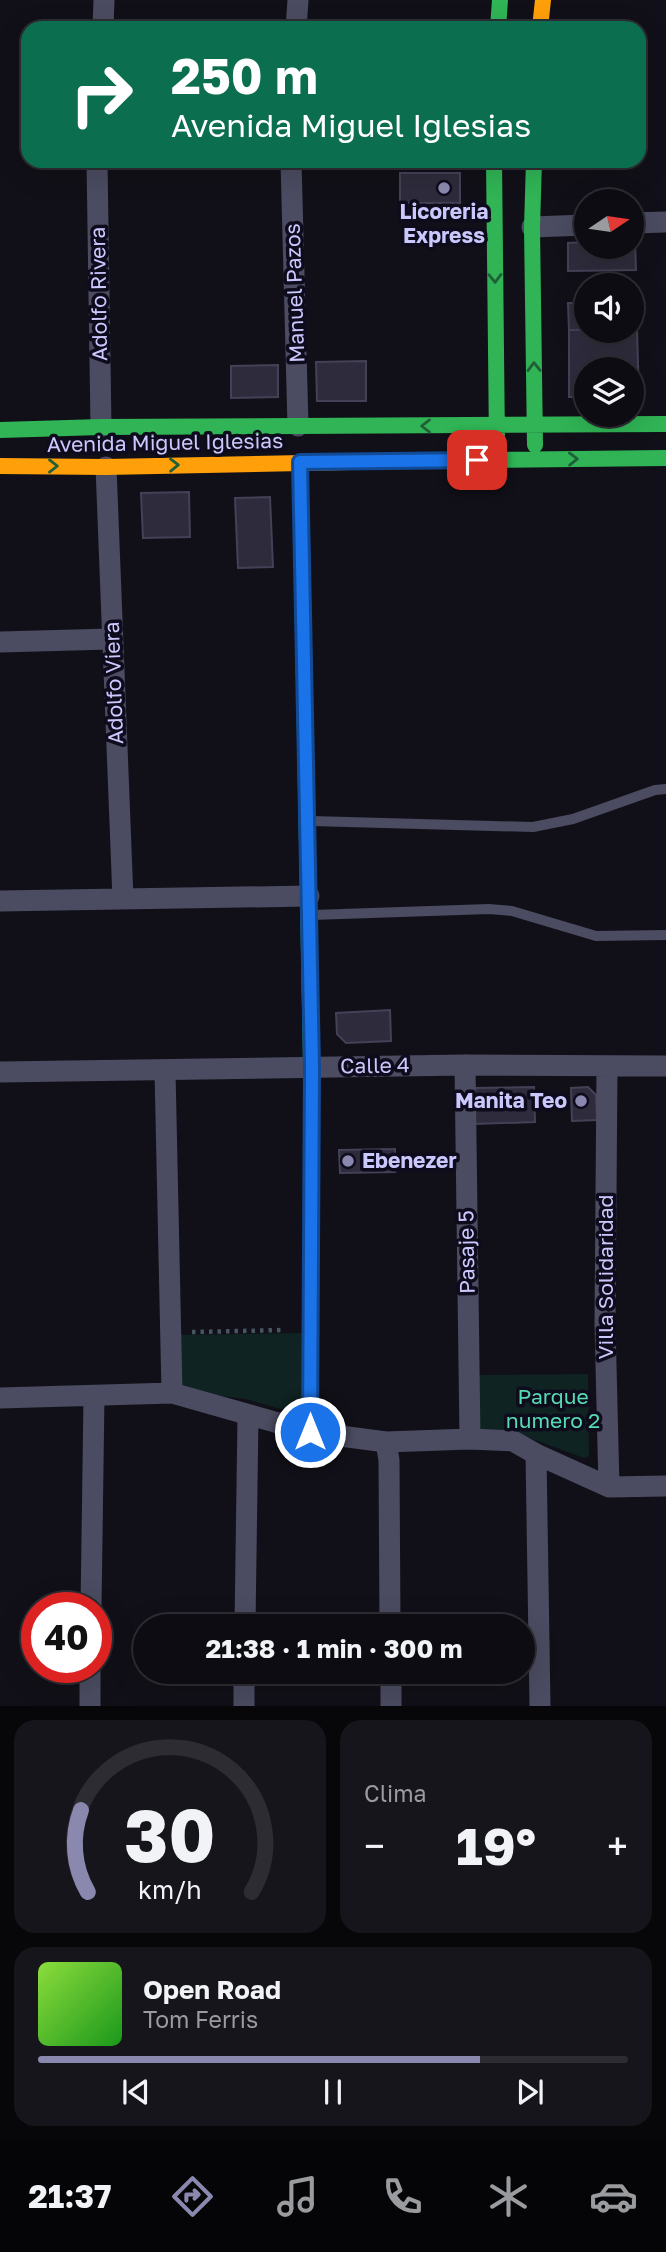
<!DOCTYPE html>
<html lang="es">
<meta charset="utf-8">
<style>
:root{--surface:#0d0c12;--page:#16151b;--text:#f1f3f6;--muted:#9a9b9f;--line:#2d2c32;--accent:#8a88ae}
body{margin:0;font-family:"Golos Text",sans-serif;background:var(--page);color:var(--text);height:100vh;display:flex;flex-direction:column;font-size:26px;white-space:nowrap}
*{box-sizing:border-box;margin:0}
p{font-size:23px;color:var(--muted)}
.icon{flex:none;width:38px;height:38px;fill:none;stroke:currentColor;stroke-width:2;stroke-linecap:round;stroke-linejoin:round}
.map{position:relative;height:1706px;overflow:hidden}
.drawer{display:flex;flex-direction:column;gap:14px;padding:14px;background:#07070a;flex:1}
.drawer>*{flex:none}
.guide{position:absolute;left:21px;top:21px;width:625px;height:147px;border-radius:21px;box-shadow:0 7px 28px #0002,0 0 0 2px var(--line);background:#0b6e4f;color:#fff;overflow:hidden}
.needle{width:46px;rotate:77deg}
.controls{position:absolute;left:574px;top:189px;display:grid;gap:14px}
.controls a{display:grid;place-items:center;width:70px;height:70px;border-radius:50%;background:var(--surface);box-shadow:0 7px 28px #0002,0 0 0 2px var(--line);font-size:35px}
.speed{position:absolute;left:21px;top:1592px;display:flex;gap:14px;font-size:35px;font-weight:700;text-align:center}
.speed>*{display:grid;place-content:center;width:91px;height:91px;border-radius:50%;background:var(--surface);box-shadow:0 7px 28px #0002,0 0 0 2px var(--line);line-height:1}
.speed .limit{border:10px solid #d22;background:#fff;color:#111}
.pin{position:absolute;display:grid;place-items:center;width:60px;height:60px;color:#fff;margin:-30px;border-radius:14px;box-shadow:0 4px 10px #0006}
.me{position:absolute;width:77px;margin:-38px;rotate:0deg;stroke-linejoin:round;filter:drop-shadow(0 0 5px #0008)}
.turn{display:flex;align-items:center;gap:24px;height:147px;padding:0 35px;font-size:32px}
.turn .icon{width:91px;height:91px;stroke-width:2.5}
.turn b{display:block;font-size:49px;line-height:60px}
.big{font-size:52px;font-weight:700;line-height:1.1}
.drawer .tile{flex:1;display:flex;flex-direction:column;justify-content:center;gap:10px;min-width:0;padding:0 24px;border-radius:21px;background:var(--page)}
.drawer .dial{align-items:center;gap:0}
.dial svg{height:182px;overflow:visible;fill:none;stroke:var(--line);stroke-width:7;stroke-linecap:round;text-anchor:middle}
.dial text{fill:var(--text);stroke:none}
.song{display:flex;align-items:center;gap:21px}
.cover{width:84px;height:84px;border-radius:10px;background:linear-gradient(135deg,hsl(90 70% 55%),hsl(120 70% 35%))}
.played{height:7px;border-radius:4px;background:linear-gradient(90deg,var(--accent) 75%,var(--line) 75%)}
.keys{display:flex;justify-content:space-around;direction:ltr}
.heat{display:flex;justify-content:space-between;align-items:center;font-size:38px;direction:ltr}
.drawer .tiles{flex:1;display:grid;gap:14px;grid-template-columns:1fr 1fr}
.tile:last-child{grid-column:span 2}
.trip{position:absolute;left:133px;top:1614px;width:402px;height:70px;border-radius:35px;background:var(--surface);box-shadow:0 7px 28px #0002,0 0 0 2px var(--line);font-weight:700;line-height:70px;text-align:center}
.dock{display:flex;height:112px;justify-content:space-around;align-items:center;background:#050507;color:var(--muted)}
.dock .icon{width:49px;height:49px}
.dock .selected{color:var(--accent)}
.dock b{font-size:32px;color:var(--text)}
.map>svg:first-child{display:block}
.green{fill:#0f2322}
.building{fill:#2e2c3c;stroke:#444157;stroke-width:2}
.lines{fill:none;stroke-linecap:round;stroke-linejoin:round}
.path{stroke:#475560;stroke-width:4.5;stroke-dasharray:3.5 5;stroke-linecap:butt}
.lane{stroke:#4b4b61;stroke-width:10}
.street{stroke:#4b4b61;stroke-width:21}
.fast{stroke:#30b455;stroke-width:16}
.slow{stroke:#ff9f0a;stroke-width:16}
.oneway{stroke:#1f6038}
.route-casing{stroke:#114b97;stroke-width:18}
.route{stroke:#1a73e8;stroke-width:12}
.poi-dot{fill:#8a88ae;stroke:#0e0c1c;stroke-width:2.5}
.labels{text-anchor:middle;stroke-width:7;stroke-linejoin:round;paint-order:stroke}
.poi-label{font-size:21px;font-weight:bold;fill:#cbc8fe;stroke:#0e0c1c}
.street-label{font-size:21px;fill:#cbc8fe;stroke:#0e0c1c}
.park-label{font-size:21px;fill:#56dcb3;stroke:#0e0c1c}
</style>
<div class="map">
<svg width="666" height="1706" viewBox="0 0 666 1706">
<rect width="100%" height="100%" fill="#111018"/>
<path class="green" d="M 303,1333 L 305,1416 L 245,1399 L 175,1390 L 174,1335 Z
M 588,1374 L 589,1456 L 584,1458 L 524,1436 L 473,1432 L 472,1375 Z"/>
<path class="building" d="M 400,173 L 460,173 L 460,203 L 400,203 Z
M 586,242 L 586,247 L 632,247 L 632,242 L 635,242 L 636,270 L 568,271 L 568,243 Z
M 632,302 L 637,302 L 637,329 L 632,330 Z
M 568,303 L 586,303 L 586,330 L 569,330 Z
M 637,329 L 639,397 L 632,397 L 632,369 L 586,369 L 586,397 L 569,397 L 569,330 Z
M 366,361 L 366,401 L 317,401 L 316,362 Z
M 278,365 L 278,397 L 231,398 L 231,366 Z
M 189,492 L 190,537 L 143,538 L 141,493 Z
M 270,497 L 273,567 L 238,568 L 235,498 Z
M 390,1010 L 391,1041 L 346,1043 L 337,1034 L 336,1013 Z
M 534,1087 L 535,1122 L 474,1124 L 473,1088 Z
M 588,1087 L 596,1095 L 597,1120 L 572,1121 L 571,1088 Z
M 395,1149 L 395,1172 L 340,1173 L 339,1150 Z"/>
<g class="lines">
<path class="path" d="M 192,1332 L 285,1330"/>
<path class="lane" d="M 311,821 L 533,827 L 573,819 L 655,790 L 666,789
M 312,915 L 489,909 L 512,911 L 596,936 L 666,935"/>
<path class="street" d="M 103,28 L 104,0
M 296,28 L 298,0
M 97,161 L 101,427
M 291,161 L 298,426
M 632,223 L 666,222
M 532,227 L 586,225
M 106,467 L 123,899
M 0,642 L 111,639
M 0,901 L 309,896
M 465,1065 L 470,1439
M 607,1067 L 605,1324 L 609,1487
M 165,1071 L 172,1393
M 0,1072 L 465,1065 L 666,1066
M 0,1398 L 172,1393 L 310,1432 L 386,1442 L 470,1439 L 513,1441 L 536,1454 L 609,1487 L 666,1486
M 386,1442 L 389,1460 L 390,1626
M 536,1454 L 540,1706
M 91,1608 L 94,1396
M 245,1626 L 248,1416
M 391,1671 L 391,1706
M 90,1706 L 90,1668
M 244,1706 L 244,1671"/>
<path class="fast" d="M 498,28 L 500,0
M 494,161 L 497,444
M 534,161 L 532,227 L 535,445
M 0,430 L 101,427 L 666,424
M 399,461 L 666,458
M 300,462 L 312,1117"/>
<path class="slow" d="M 540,28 L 543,0
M 0,466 L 106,467 L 399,461
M 310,1432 L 312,1117"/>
</g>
<defs><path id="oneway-chevron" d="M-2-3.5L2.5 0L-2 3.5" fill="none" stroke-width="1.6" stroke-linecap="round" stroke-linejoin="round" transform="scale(1.75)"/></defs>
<g class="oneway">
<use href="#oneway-chevron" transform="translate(495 278) rotate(89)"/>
<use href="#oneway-chevron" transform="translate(534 367) rotate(-91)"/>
<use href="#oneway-chevron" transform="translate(426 426) rotate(180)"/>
<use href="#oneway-chevron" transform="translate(573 459) rotate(-1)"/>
<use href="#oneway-chevron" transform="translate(174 465) rotate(-1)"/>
<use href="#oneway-chevron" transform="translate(53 466)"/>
</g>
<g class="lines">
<g class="route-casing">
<path id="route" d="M 310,1432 L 312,1067 L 300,462 L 477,460"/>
</g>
<use href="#route" class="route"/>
</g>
<g class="poi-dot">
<circle cx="444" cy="188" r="7"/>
<circle cx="581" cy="1101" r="7"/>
<circle cx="348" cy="1161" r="7"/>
</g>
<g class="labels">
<g class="poi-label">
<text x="444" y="219">Licoreria<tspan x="444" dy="24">Express</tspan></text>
<text x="567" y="1108" text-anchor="end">Manita Teo</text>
<text x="362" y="1168" text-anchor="start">Ebenezer</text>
</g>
<g class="street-label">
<text transform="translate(295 293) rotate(-92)" y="7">Manuel Pazos</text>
<text transform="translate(99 294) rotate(-91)" y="7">Adolfo Rivera</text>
<text transform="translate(165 443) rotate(-1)" y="7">Avenida Miguel Iglesias</text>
<text transform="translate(114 683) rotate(-92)" y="7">Adolfo Viera</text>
<text transform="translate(375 1066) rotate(-1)" y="7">Calle 4</text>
<text transform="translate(467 1252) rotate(-91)" y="7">Pasaje 5</text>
<text transform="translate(606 1277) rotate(-90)" y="7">Villa Solidaridad</text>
</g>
<g class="park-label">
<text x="553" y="1404">Parque<tspan x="553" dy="24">numero 2</tspan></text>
</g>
</g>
</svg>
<div class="controls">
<a><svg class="needle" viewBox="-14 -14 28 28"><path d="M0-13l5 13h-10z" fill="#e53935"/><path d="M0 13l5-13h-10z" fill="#9a9b9f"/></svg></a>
<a><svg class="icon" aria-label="sound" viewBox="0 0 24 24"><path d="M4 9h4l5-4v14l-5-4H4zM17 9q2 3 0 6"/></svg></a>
<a><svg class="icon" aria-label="layers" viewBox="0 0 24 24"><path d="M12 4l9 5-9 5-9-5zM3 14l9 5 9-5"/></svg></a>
</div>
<div class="speed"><div class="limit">40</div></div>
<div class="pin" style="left:477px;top:460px;background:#d93025"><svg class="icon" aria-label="arrive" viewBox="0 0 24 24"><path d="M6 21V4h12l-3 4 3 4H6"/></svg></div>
<svg class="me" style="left:310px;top:1432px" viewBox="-20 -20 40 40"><circle r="17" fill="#1a73e8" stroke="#fff" stroke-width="3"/><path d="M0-11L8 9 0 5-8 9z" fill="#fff"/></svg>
<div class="trip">21:38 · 1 min · 300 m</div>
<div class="guide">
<div class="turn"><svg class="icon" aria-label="right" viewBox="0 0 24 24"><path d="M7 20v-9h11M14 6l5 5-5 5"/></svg><div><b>250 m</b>Avenida Miguel Iglesias</div></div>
</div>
</div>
<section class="drawer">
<div class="tiles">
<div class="tile dial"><svg viewBox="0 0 100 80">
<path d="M14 69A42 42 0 1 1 86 69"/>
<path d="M14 69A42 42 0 0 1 11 33" stroke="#8a88ae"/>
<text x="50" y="56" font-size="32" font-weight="700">30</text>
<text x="50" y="72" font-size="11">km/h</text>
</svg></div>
<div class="tile"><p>Clima</p>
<div class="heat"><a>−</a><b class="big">19°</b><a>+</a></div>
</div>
<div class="tile">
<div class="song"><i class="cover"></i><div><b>Open Road</b><p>Tom Ferris</p></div></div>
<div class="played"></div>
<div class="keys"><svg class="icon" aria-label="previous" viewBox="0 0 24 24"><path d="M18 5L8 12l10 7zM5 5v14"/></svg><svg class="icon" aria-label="pause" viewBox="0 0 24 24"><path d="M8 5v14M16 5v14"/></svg><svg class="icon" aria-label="next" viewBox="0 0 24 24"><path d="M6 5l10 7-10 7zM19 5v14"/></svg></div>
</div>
</div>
</section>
<nav class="dock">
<b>21:37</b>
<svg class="icon selected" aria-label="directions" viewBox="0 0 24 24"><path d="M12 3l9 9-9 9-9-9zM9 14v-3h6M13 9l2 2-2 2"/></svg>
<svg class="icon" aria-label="music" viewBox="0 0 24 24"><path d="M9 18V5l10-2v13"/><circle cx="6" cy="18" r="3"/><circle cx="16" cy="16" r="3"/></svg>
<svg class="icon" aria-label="phone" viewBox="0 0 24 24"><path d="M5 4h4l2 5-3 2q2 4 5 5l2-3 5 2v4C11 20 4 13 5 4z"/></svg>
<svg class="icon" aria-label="climate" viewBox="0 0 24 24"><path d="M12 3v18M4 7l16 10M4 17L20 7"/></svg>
<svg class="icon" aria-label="car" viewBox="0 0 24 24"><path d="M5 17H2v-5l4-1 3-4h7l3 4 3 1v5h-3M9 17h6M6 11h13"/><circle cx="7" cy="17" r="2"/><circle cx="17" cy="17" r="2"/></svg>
</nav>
